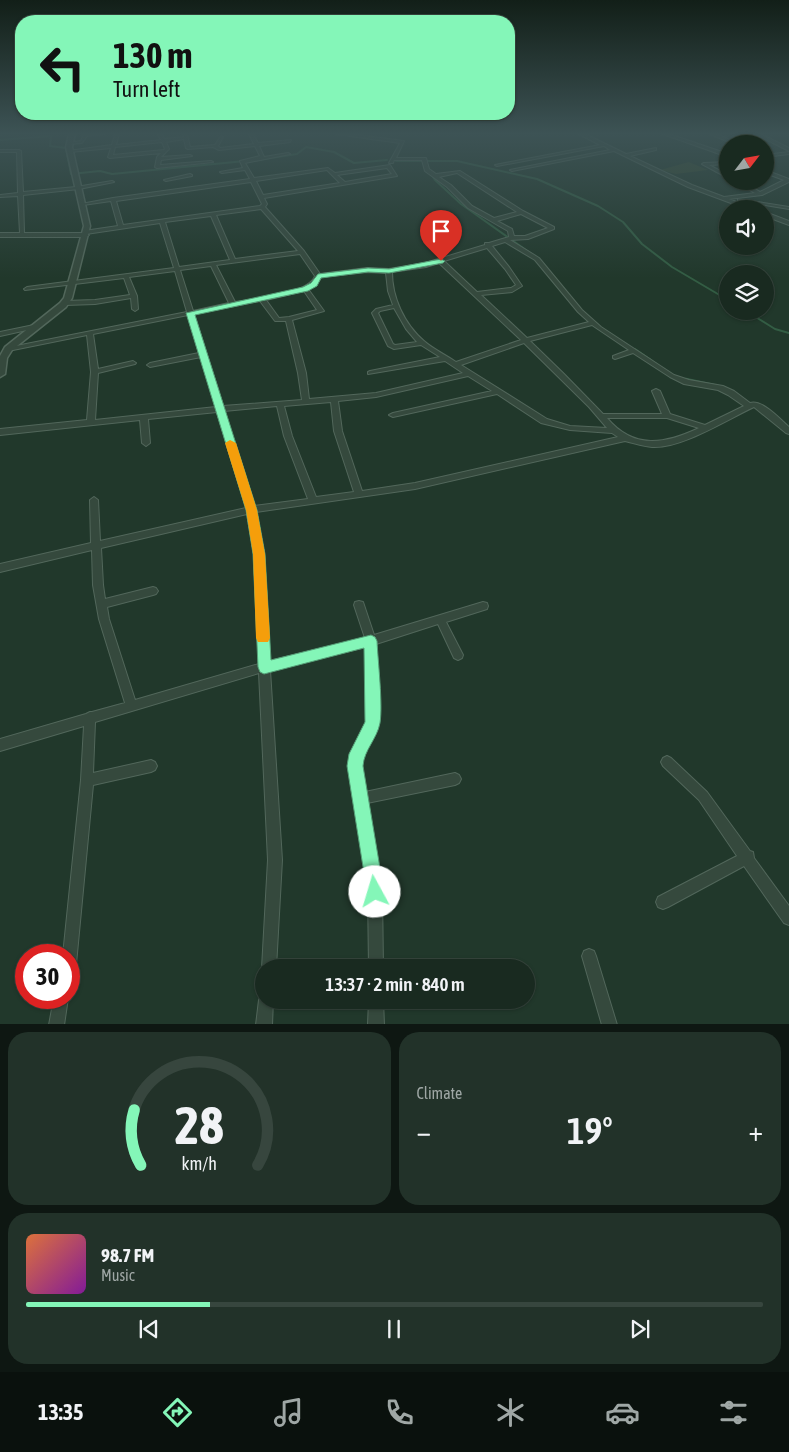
<!DOCTYPE html>
<meta charset="utf-8">
<style>
:root{--surface:#192a20;--page:#223229;--text:#f1f3f6;--muted:#9fa7a5;--line:#37463e;--accent:#84f6b8}
body{margin:0;font-family:"Asap Condensed",sans-serif;background:var(--page);color:var(--text);height:100vh;display:flex;flex-direction:column;font-size:19px;white-space:nowrap}
*{box-sizing:border-box;margin:0}
p{font-size:16px;color:var(--muted)}
.icon{flex:none;width:28px;height:28px;fill:none;stroke:currentColor;stroke-width:2;stroke-linecap:round;stroke-linejoin:round}
.map{position:relative;height:1024px;overflow:hidden}
.side{display:flex;flex-direction:column;gap:8px;padding:8px;background:#0e1712;flex:1}
.side>*{flex:none}
.banner{position:absolute;left:15px;top:15px;width:500px;height:105px;border-radius:20px;box-shadow:0 1px 4px #0004,0 0 0 1px var(--line);background:#84f6b8;color:#111;overflow:hidden}
.needle{width:32px;rotate:59deg}
.tools{position:absolute;left:719px;top:135px;display:grid;gap:10px}
.tools a{display:grid;place-items:center;width:55px;height:55px;border-radius:50%;background:var(--surface);box-shadow:0 1px 4px #0004,0 0 0 1px var(--line);font-size:25px}
.speed{position:absolute;left:15px;top:944px;display:flex;gap:10px;font-size:25px;font-weight:700;text-align:center}
.speed>*{display:grid;place-content:center;width:65px;height:65px;border-radius:50%;background:var(--surface);box-shadow:0 1px 4px #0004,0 0 0 1px var(--line);line-height:1}
.speed .limit{border:8px solid #d22;background:#fff;color:#111}
.pin{position:absolute;display:grid;place-items:center;width:42px;height:42px;color:#fff;margin:-51px -21px;border-radius:50% 50% 50% 0;rotate:-45deg;box-shadow:0 0 5px #0007}
.pin .icon{rotate:45deg}
.me{position:absolute;width:55px;margin:-28px;rotate:354deg;stroke-linejoin:round;filter:drop-shadow(0 0 4px #0008)}
.turn{display:flex;align-items:center;gap:18px;height:105px;padding:0 15px;font-size:22px}
.turn .icon{width:65px;height:65px;stroke-width:2.5}
.turn b{display:block;font-size:35px;line-height:42px}
.big{font-size:38px;font-weight:600;line-height:1.1}
.side .card{flex:1;display:flex;flex-direction:column;justify-content:center;gap:8px;min-width:0;padding:0 18px;border-radius:20px;background:var(--page)}
.side .dial{align-items:center;gap:0}
.dial svg{height:130px;overflow:visible;fill:none;stroke:var(--line);stroke-width:7;stroke-linecap:round;text-anchor:middle}
.dial text{fill:var(--text);stroke:none}
.song{display:flex;align-items:center;gap:15px}
.cover{width:60px;height:60px;border-radius:8px;background:linear-gradient(135deg,hsl(20 70% 55%),hsl(290 70% 35%))}
.played{height:5px;border-radius:2px;background:linear-gradient(90deg,var(--accent) 25%,var(--line) 25%)}
.keys{display:flex;justify-content:space-around;direction:ltr}
.heat{display:flex;justify-content:space-between;align-items:center;font-size:28px;direction:ltr}
.side .tiles{flex:1;display:grid;gap:8px;grid-template-columns:1fr 1fr}
.card:last-child{grid-column:span 2}
.trip{position:absolute;left:255px;top:959px;width:280px;height:50px;border-radius:25px;background:var(--surface);box-shadow:0 1px 4px #0004,0 0 0 1px var(--line);font-weight:600;line-height:50px;text-align:center}
.dock{display:flex;height:80px;justify-content:space-around;align-items:center;background:#0a110d;color:var(--muted)}
.dock .icon{width:35px;height:35px}
.dock .active{color:var(--accent)}
.dock b{font-size:22px;color:var(--text)}
.map>svg:first-child{display:block}
.green{fill:#33472d}
.lines{fill:none;stroke-linecap:round;stroke-linejoin:round}
.stream-far1{stroke:#335d44;stroke-width:2}
.stream{stroke:#335d44;stroke-width:2.5}
.minor-casing{stroke:#52675b;stroke-width:2}
.tertiary-casing{stroke:#52675b;stroke-width:3}
.minor{fill:#35493d;fill-rule:evenodd}
.tertiary{fill:#35493d;fill-rule:evenodd}
.route{fill:#84f6b8;stroke:#56a078}
.slow{fill:#f59e0b}
</style>
<div class="map">
<svg width="789" height="1025" viewBox="0 0 789 1025">
<rect width="100%" height="100%" fill="#21382b"/>
<path class="green" d="M 689,162 L 708,170 L 676,174 L 660,170 Z"/>
<g class="lines">
<path class="stream-far1" d="M 0,140 L 51,136 L 50,146 L 66,148 L 71,174 L 100,171 L 112,174 L 245,161
M 258,160 L 297,154 L 306,147 L 334,152 L 354,163 L 387,160
M 396,161 L 457,161 L 537,179 L 598,206 L 623,222 L 642,244 L 672,267 L 728,300
M 423,162 L 435,180 L 461,204 L 540,260
M 746,311 L 775,329 L 789,333
M 635,349 L 651,360"/>
<path class="stream" d="M 649,359 L 656,364
M 686,379 L 714,385"/>
<g class="minor-casing">
<path id="minor" d="M 84,134 L 104,134 L 87,136 L 82,143 L 69,144 L 67,143 L 81,141 Z
M 115,134 L 119,134 L 116,145 L 161,140 L 158,134 L 162,134 L 164,139 L 184,137 L 183,134 L 187,134 L 190,147 L 215,145 L 221,136 L 223,137 L 218,146 L 220,148 L 254,144 L 249,134 L 253,134 L 258,143 L 291,140 L 290,142 L 259,146 L 264,157 L 288,153 L 290,154 L 245,163 L 254,178 L 328,168 L 335,173 L 390,165 L 397,176 L 264,198 L 267,204 L 265,207 L 304,251 L 320,274 L 367,268 L 389,269 L 425,263 L 485,245 L 485,243 L 489,243 L 509,237 L 508,231 L 468,208 L 447,187 L 425,171 L 422,160 L 394,160 L 393,163 L 389,163 L 400,143 L 336,134 L 350,134 L 404,141 L 396,158 L 426,158 L 429,169 L 436,174 L 460,171 L 523,211 L 554,227 L 554,229 L 528,239 L 510,240 L 539,258 L 582,310 L 601,327 L 674,375 L 689,380 L 723,386 L 734,391 L 750,403 C 762,399 780,419 789,427 L 789,434 L 786,433 L 754,407 C 728,419 681,449 652,447 C 643,446 634,443 625,441 L 415,489 L 256,512 L 264,554 L 269,661 L 365,638 L 354,605 L 355,602 L 359,601 L 363,602 L 374,635 L 483,602 L 487,603 L 488,606 L 487,609 L 446,622 L 463,655 L 462,658 L 458,660 L 454,658 L 438,624 L 376,644 L 379,722 L 371,741 L 362,756 L 361,766 L 365,792 L 455,773 L 459,775 L 461,779 L 459,783 L 455,785 L 367,803 L 382,892 L 383,968 L 369,968 L 368,892 L 355,803 L 353,799 L 354,797 L 349,766 L 350,754 L 363,733 L 367,722 L 366,647 L 270,670 L 282,860 L 276,968 L 264,968 L 264,973 L 262,968 L 268,860 L 259,673 L 95,722 L 93,773 L 151,760 L 155,762 L 157,766 L 155,770 L 151,772 L 93,785 L 76,964 L 74,969 L 69,971 L 69,955 L 63,955 L 81,780 L 84,726 L 0,751 L 0,739 L 86,714 L 90,712 L 92,712 L 125,703 L 99,619 L 93,585 L 92,550 L 0,572 L 0,564 L 91,543 L 90,500 L 94,497 L 98,500 L 100,541 L 246,508 L 217,412 L 148,419 L 150,443 L 146,446 L 142,443 L 140,420 L 0,435 L 0,429 L 87,420 L 91,372 L 87,335 L 8,351 L 5,349 L 6,348 L 187,312 L 175,271 L 129,277 L 137,296 L 138,309 L 135,311 L 132,309 L 131,298 L 95,304 L 65,305 L 62,303 L 65,301 L 95,300 L 130,295 L 124,278 L 25,290 L 24,289 L 27,287 L 174,268 L 160,223 L 86,234 L 89,235 L 86,237 L 0,237 L 0,233 L 20,233 L 18,196 L 0,197 L 0,195 L 18,193 L 17,152 L 0,152 L 0,150 L 19,150 L 21,151 L 23,192 L 76,187 L 112,181 L 114,182 L 79,189 L 23,195 L 24,233 L 85,233 L 83,232 L 84,231 L 118,226 L 111,201 L 83,205 L 81,204 L 113,198 L 250,179 L 245,170 L 222,173 L 220,172 L 243,168 L 240,161 L 260,156 L 255,146 L 219,150 L 213,147 L 188,149 L 186,148 L 184,139 L 166,142 L 169,149 L 161,157 L 190,155 L 192,156 L 161,160 L 160,165 L 211,161 L 213,162 L 157,168 L 155,167 L 157,157 L 161,153 L 110,158 L 108,157 L 111,148 L 70,152 L 68,151 L 112,145 ZM 162,142 L 165,149 L 164,150 L 113,155 L 115,147 ZM 387,168 L 392,174 L 345,182 L 337,175 ZM 327,170 L 340,183 L 263,195 L 256,181 ZM 457,173 L 517,212 L 494,218 L 472,206 L 451,185 L 439,177 ZM 251,182 L 262,204 L 260,206 L 123,225 L 116,201 ZM 261,209 L 298,251 L 235,259 L 216,215 ZM 521,214 L 548,228 L 525,236 L 514,236 L 512,229 L 497,221 ZM 211,216 L 230,260 L 179,267 L 165,222 ZM 505,242 L 535,260 L 578,312 L 589,322 L 527,338 L 481,295 L 512,292 L 522,286 L 509,267 L 492,246 ZM 487,248 L 505,269 L 516,285 L 511,288 L 477,292 L 444,261 ZM 300,254 L 315,276 C 309,294 252,299 235,302 L 216,265 ZM 439,263 L 521,340 L 456,362 C 446,355 433,349 424,341 C 404,324 392,297 392,272 L 426,267 ZM 211,266 L 229,303 L 193,311 L 180,270 ZM 367,272 L 386,273 L 388,291 L 393,305 L 376,309 L 372,313 L 388,346 L 394,349 L 421,345 L 440,357 L 370,371 L 368,372 L 368,374 L 445,361 L 463,373 L 376,393 L 309,399 L 306,373 L 292,320 L 324,311 L 308,289 L 319,281 L 321,277 ZM 304,291 L 317,310 L 289,317 L 279,318 L 266,300 ZM 260,301 L 275,321 L 286,321 L 298,373 L 302,400 L 223,406 L 194,314 ZM 394,308 L 406,329 L 417,342 L 395,345 L 393,344 L 378,313 L 380,311 ZM 188,315 L 199,353 L 150,363 L 147,365 L 150,367 L 201,357 L 216,407 L 95,420 L 98,373 L 135,364 L 136,363 L 133,361 L 98,369 L 93,334 ZM 592,325 L 629,350 L 613,356 L 613,358 L 615,359 L 633,353 L 670,377 L 684,384 L 718,390 L 728,395 L 744,406 L 705,425 L 670,414 L 660,391 L 656,389 L 652,391 L 662,414 L 603,414 L 564,374 L 530,341 ZM 524,343 L 589,407 L 607,428 L 570,426 L 547,419 L 461,365 ZM 468,376 L 492,391 L 393,413 L 389,415 L 393,417 L 497,394 L 541,423 L 570,430 L 612,433 L 618,437 L 415,483 L 362,491 L 342,431 L 338,401 L 376,397 ZM 331,402 L 334,431 L 354,492 L 316,497 L 292,436 L 284,406 ZM 277,406 L 284,436 L 308,499 L 254,506 L 224,411 ZM 607,418 L 667,418 L 699,428 C 665,444 634,450 607,418 ZM 247,514 L 254,554 L 259,664 L 135,700 L 109,619 L 107,607 L 153,595 L 156,594 L 158,591 L 156,588 L 153,587 L 105,599 L 103,585 L 101,548 Z
M 579,134 L 585,134 L 626,154 L 656,148 L 656,150 L 630,156 L 692,185 L 724,197 L 755,193 L 734,181 L 740,181 L 760,192 L 784,180 L 765,173 L 765,170 L 789,179 L 789,182 L 762,195 L 729,199 L 754,209 L 747,209 L 688,187 L 614,151 L 512,171 L 510,170 L 610,150 L 604,146 L 497,166 L 495,165 L 600,145 Z
M 663,134 L 669,134 L 728,154 L 728,157 Z
M 710,134 L 716,134 L 740,144 L 734,144 Z
M 755,134 L 761,134 L 789,148 L 789,151 Z
M 789,152 L 789,154 L 765,157 L 765,155 Z
M 728,162 L 728,164 L 709,165 L 728,175 L 728,178 L 702,164 L 704,163 Z
M 190,174 L 192,175 L 192,176 L 166,181 L 164,180 Z
M 738,199 L 789,207 L 789,209 L 740,201 L 738,201 Z
M 765,212 L 789,221 L 789,225 L 765,216 Z
M 34,325 L 37,327 L 36,328 L 0,336 L 0,332 Z
M 667,756 L 671,758 L 707,792 L 750,851 L 753,852 L 754,858 L 789,906 L 789,925 L 784,923 L 744,866 L 668,907 L 663,909 L 658,907 L 656,902 L 658,897 L 737,856 L 699,800 L 663,766 L 661,762 L 663,758 Z
M 589,949 L 594,951 L 596,956 L 617,1025 L 602,1025 L 582,956 L 584,951 Z
M 264,994 L 264,1000 L 273,1000 L 272,1025 L 256,1025 L 259,1000 L 261,995 Z
M 54,998 L 68,998 L 64,1025 L 49,1025 Z
M 369,1000 L 383,1000 L 384,1025 L 368,1025 Z"/>
</g>
<g class="tertiary-casing">
<path id="tertiary" d="M 69,134 L 75,134 L 72,147 L 90,226 L 72,298 L 66,307 L 12,350 L 7,358 L 5,374 L 0,377 L 0,356 L 5,347 L 60,303 L 64,298 L 84,226 L 66,147 Z"/>
</g>
<use href="#minor" class="minor"/>
<use href="#tertiary" class="tertiary"/>
</g>
<linearGradient id="sky" x2="0" y2="1"><stop stop-color="#121f18"/><stop offset="0.48" stop-color="#3d5355"/><stop offset="1" stop-color="#3d5355" stop-opacity="0"/></linearGradient>
<rect width="789" height="278" fill="url(#sky)"/>
<path class="route" d="M 441,259 L 445,261 L 443,263 L 389,273 L 368,272 L 321,278 L 317,286 L 308,291 L 195,315 L 257,510 L 265,554 L 271,660 L 371,635 L 375,637 L 377,641 C 378,662 383,704 380,723 C 377,739 364,750 363,766 L 384,892 L 382,898 L 375,901 L 369,898 L 367,892 L 347,766 L 349,754 L 365,722 L 364,648 L 264,674 L 260,672 L 258,667 L 253,554 L 246,510 L 186,313 L 303,287 L 311,283 L 318,274 L 368,268 L 389,269 Z"/>
<path class="slow" d="M 230,440 L 236,443 L 257,510 L 265,554 L 270,638 L 268,642 L 258,642 L 256,638 L 253,554 L 246,510 L 225,443 Z"/>
</svg>
<div class="tools">
<a><svg class="needle" viewBox="-14 -14 28 28"><path d="M0-13l5 13h-10z" fill="#e53935"/><path d="M0 13l5-13h-10z" fill="#9fa7a5"/></svg></a>
<a><svg class="icon" aria-label="sound" viewBox="0 0 24 24"><path d="M4 9h4l5-4v14l-5-4H4zM17 9q2 3 0 6"/></svg></a>
<a><svg class="icon" aria-label="layers" viewBox="0 0 24 24"><path d="M12 4l9 5-9 5-9-5zM3 14l9 5 9-5"/></svg></a>
</div>
<div class="speed"><div class="limit">30</div></div>
<div class="pin" style="left:441px;top:261px;background:#d93025"><svg class="icon" aria-label="arrive" viewBox="0 0 24 24"><path d="M6 21V4h12l-3 4 3 4H6"/></svg></div>
<svg class="me" style="left:375px;top:892px" viewBox="-20 -20 40 40"><circle r="19" fill="#fff"/><path d="M0-13L10 11 0 6-10 11z" fill="#84f6b8"/></svg>
<div class="trip">13:37 · 2 min · 840 m</div>
<div class="banner">
<div class="turn"><svg class="icon" aria-label="left" viewBox="0 0 24 24"><path d="M17 20v-9H6M10 6l-5 5 5 5"/></svg><div><b>130 m</b>Turn left</div></div>
</div>
</div>
<section class="side">
<div class="tiles">
<div class="card dial"><svg viewBox="0 0 100 80">
<path d="M14 69A42 42 0 1 1 86 69"/>
<path d="M14 69A42 42 0 0 1 10 35" stroke="#84f6b8"/>
<text x="50" y="56" font-size="32" font-weight="700">28</text>
<text x="50" y="72" font-size="11">km/h</text>
</svg></div>
<div class="card"><p>Climate</p>
<div class="heat"><a>−</a><b class="big">19°</b><a>+</a></div>
</div>
<div class="card">
<div class="song"><i class="cover"></i><div><b>98.7 FM</b><p>Music</p></div></div>
<div class="played"></div>
<div class="keys"><svg class="icon" aria-label="previous" viewBox="0 0 24 24"><path d="M18 5L8 12l10 7zM5 5v14"/></svg><svg class="icon" aria-label="pause" viewBox="0 0 24 24"><path d="M8 5v14M16 5v14"/></svg><svg class="icon" aria-label="next" viewBox="0 0 24 24"><path d="M6 5l10 7-10 7zM19 5v14"/></svg></div>
</div>
</div>
</section>
<nav class="dock">
<b>13:35</b>
<svg class="icon active" aria-label="directions" viewBox="0 0 24 24"><path d="M12 3l9 9-9 9-9-9zM9 14v-3h6M13 9l2 2-2 2"/></svg>
<svg class="icon" aria-label="music" viewBox="0 0 24 24"><path d="M9 18V5l10-2v13"/><circle cx="6" cy="18" r="3"/><circle cx="16" cy="16" r="3"/></svg>
<svg class="icon" aria-label="phone" viewBox="0 0 24 24"><path d="M5 4h4l2 5-3 2q2 4 5 5l2-3 5 2v4C11 20 4 13 5 4z"/></svg>
<svg class="icon" aria-label="climate" viewBox="0 0 24 24"><path d="M12 3v18M4 7l16 10M4 17L20 7"/></svg>
<svg class="icon" aria-label="car" viewBox="0 0 24 24"><path d="M5 17H2v-5l4-1 3-4h7l3 4 3 1v5h-3M9 17h6M6 11h13"/><circle cx="7" cy="17" r="2"/><circle cx="17" cy="17" r="2"/></svg>
<svg class="icon" aria-label="filters" viewBox="0 0 24 24"><path d="M4 7h16M4 17h16"/><circle cx="9" cy="7" r="2"/><circle cx="15" cy="17" r="2"/></svg>
</nav>
